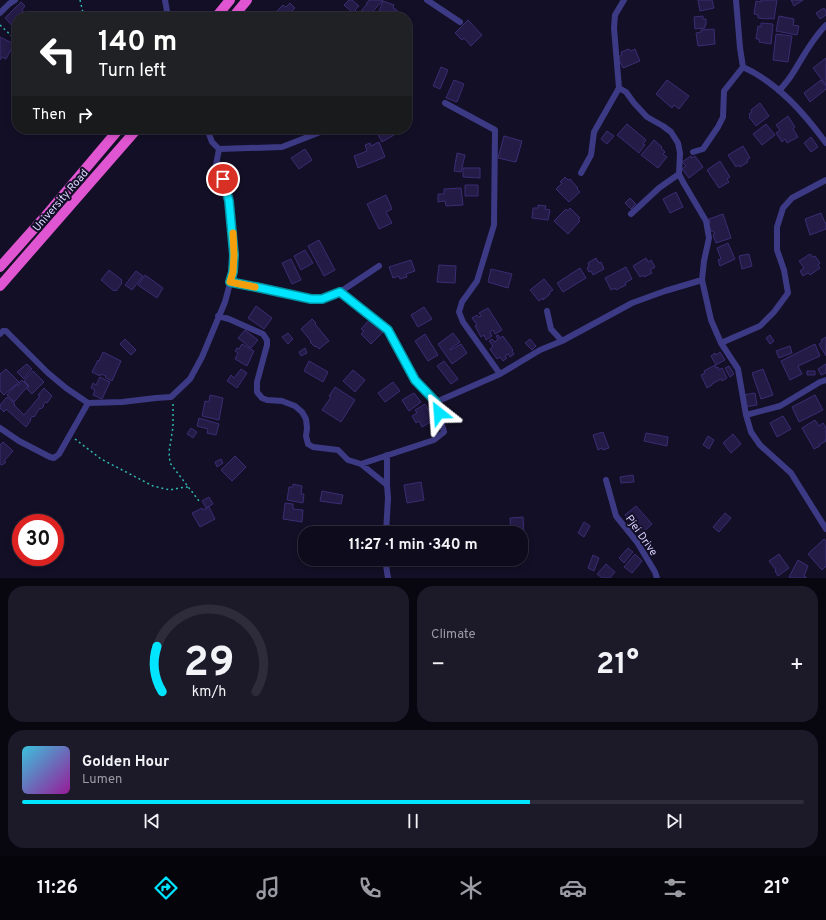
<!DOCTYPE html>
<meta charset="utf-8">
<style>
:root{--surface:#0e0b1c;--page:#1c1929;--text:#f1f3f6;--muted:#9b9ba3;--line:#2e2b3b;--accent:#00e5ff}
body{margin:0;font-family:Overpass,sans-serif;background:var(--page);color:var(--text);height:100vh;display:flex;flex-direction:column;font-size:15px;white-space:nowrap}
*{box-sizing:border-box;margin:0}
p{font-size:13px;color:var(--muted)}
.icon{flex:none;width:22px;height:22px;fill:none;stroke:currentColor;stroke-width:2;stroke-linecap:round;stroke-linejoin:round}
.map{position:relative;height:578px;overflow:hidden}
.drawer{display:flex;flex-direction:column;gap:8px;padding:8px;background:#08060f;flex:1}
.drawer>*{flex:none}
.banner{position:absolute;left:12px;top:12px;width:400px;height:122px;border-radius:16px;box-shadow:0 2px 6px #0003,0 0 0 1px var(--line);background:#202124;color:#fff;overflow:hidden}
.speed{position:absolute;left:12px;top:514px;display:flex;gap:8px;font-size:20px;font-weight:700;text-align:center}
.speed>*{display:grid;place-content:center;width:52px;height:52px;border-radius:50%;background:var(--surface);box-shadow:0 2px 6px #0003,0 0 0 1px var(--line);line-height:1}
.speed .limit{border:6px solid #d22;background:#fff;color:#111}
.pin{position:absolute;display:grid;place-items:center;width:34px;height:34px;color:#fff;margin:-17px;border:2px solid #fff;border-radius:50%;box-shadow:0 1px 4px #0007}
.me{position:absolute;width:44px;margin:-22px;rotate:332deg;stroke-linejoin:round;filter:drop-shadow(0 0 3px #0008)}
.turn{display:flex;align-items:center;gap:14px;height:84px;padding:0 20px;font-size:18px}
.turn .icon{width:52px;height:52px;stroke-width:2.5}
.turn b{display:block;font-size:28px;line-height:34px}
.then{display:flex;align-items:center;height:38px;padding:0 20px;background:#0003;gap:8px;font-size:15px}
.big{font-size:30px;font-weight:700;line-height:1.1}
.drawer .tile{flex:1;display:flex;flex-direction:column;justify-content:center;gap:6px;min-width:0;padding:0 14px;border-radius:16px;background:var(--page)}
.drawer .dial{align-items:center;gap:0}
.dial svg{height:104px;overflow:visible;fill:none;stroke:var(--line);stroke-width:7;stroke-linecap:round;text-anchor:middle}
.dial text{fill:var(--text);stroke:none}
.song{display:flex;align-items:center;gap:12px}
.cover{width:48px;height:48px;border-radius:6px;background:linear-gradient(135deg,hsl(190 70% 55%),hsl(300 70% 35%))}
.played{height:4px;border-radius:2px;background:linear-gradient(90deg,var(--accent) 65%,var(--line) 65%)}
.keys{display:flex;justify-content:space-around;direction:ltr}
.heat{display:flex;justify-content:space-between;align-items:center;font-size:22px;direction:ltr}
.drawer .tiles{flex:1;display:grid;gap:8px;grid-template-columns:1fr 1fr}
.tile:last-child{grid-column:span 2}
.trip{position:absolute;left:298px;top:526px;width:230px;height:40px;border-radius:16px;background:var(--surface);box-shadow:0 2px 6px #0003,0 0 0 1px var(--line);font-weight:700;line-height:40px;text-align:center}
.tabs{display:flex;height:64px;justify-content:space-around;align-items:center;background:#06040b;color:var(--muted)}
.tabs .icon{width:28px;height:28px}
.tabs .selected{color:var(--accent)}
.tabs b{font-size:18px;color:var(--text)}
.map>svg:first-child{display:block}
.building{fill:#241b47;stroke:#3b2d73}
.lines{fill:none;stroke-linecap:round;stroke-linejoin:round}
.path{stroke:#2fb8b0;stroke-width:1.5;stroke-dasharray:2 3;stroke-linecap:butt}
.minor{stroke:#3d3a85;stroke-width:6}
.trunk{stroke:#e055d1;stroke-width:10}
.route-casing{stroke:#0095a6;stroke-width:10}
.route{stroke:#00e5ff;stroke-width:7}
.slow{stroke:#f59e0b;stroke-width:7}
.labels{text-anchor:middle;stroke-width:4;stroke-linejoin:round;paint-order:stroke}
.street-label{font-size:11px;fill:#d9d4ff;stroke:#130f26}
</style>
<div class="map">
<svg width="826" height="578" viewBox="0 0 826 578">
<rect width="100%" height="100%" fill="#130f26"/>
<path class="building" d="M 349,0 L 352,0 L 359,6 L 355,10 L 356,11 L 354,14 L 344,5 Z
M 369,0 L 383,0 L 368,17 L 359,17 L 362,12 L 361,11 L 367,4 L 366,4 Z
M 698,0 L 712,0 L 714,8 L 700,11 Z
M 761,0 L 777,0 L 774,19 L 769,18 L 769,19 L 758,18 L 758,15 L 754,14 L 756,1 L 761,2 Z
M 791,0 L 803,0 L 794,6 Z
M 383,1 L 394,5 L 393,8 L 397,10 L 395,17 L 386,17 L 378,14 Z
M 21,2 L 25,6 L 22,10 L 26,15 L 30,11 L 36,17 L 17,17 L 17,31 L 5,18 Z
M 290,3 L 295,8 L 292,11 L 294,13 L 290,17 L 271,17 L 283,5 L 286,7 Z
M 824,8 L 826,11 L 826,15 L 820,19 L 816,13 Z
M 703,16 L 703,19 L 706,19 L 706,25 L 705,25 L 705,28 L 695,29 L 694,17 Z
M 779,16 L 794,19 L 793,25 L 799,26 L 797,35 L 776,31 Z
M 468,20 L 482,35 L 471,46 L 464,38 L 462,40 L 455,33 Z
M 761,23 L 773,24 L 771,44 L 759,42 L 759,39 L 756,39 L 758,26 L 761,27 Z
M 714,29 L 715,44 L 698,46 L 696,33 L 701,32 L 701,30 Z
M 776,34 L 792,36 L 788,62 L 773,60 Z
M 0,37 L 14,44 L 6,59 L 2,57 L 0,60 Z
M 629,49 L 631,51 L 635,49 L 640,61 L 623,68 L 618,57 L 622,55 L 621,52 Z
M 826,58 L 826,85 L 813,68 Z
M 441,67 L 448,70 L 440,89 L 433,86 Z
M 454,80 L 464,84 L 457,102 L 446,98 Z
M 667,80 L 689,96 L 679,109 L 674,105 L 672,108 L 656,94 Z
M 821,80 L 826,86 L 826,89 L 810,102 L 804,93 Z
M 760,103 L 769,116 L 756,126 L 749,117 L 750,116 L 749,114 L 752,112 L 751,110 Z
M 788,116 L 795,127 L 793,129 L 798,137 L 787,143 L 785,139 L 782,142 L 776,133 L 780,130 L 776,125 Z
M 627,124 L 646,140 L 643,144 L 645,145 L 639,153 L 617,135 Z
M 766,124 L 775,135 L 762,145 L 753,134 Z
M 375,129 L 391,129 L 394,135 L 382,142 Z
M 607,131 L 614,136 L 607,144 L 601,139 Z
M 504,136 L 522,141 L 516,162 L 515,161 L 515,162 L 498,158 Z
M 811,137 L 818,147 L 811,152 L 804,143 Z
M 654,140 L 662,147 L 661,148 L 665,152 L 663,154 L 667,157 L 658,168 L 641,155 Z
M 379,142 L 385,157 L 358,168 L 354,156 L 367,151 L 365,145 L 370,143 L 371,146 Z
M 743,146 L 750,158 L 747,160 L 748,162 L 740,167 L 739,165 L 736,167 L 728,155 Z
M 305,149 L 312,160 L 299,169 L 291,158 Z
M 457,153 L 465,155 L 461,172 L 454,171 Z
M 691,156 L 692,158 L 695,156 L 703,167 L 689,178 L 682,169 L 686,166 L 682,162 Z
M 720,161 L 730,177 L 727,179 L 729,182 L 719,188 L 707,170 Z
M 463,168 L 480,168 L 480,178 L 463,177 Z
M 565,177 L 568,180 L 570,179 L 578,188 L 577,189 L 580,192 L 569,202 L 556,189 L 562,183 L 560,182 Z
M 465,185 L 478,185 L 478,196 L 465,196 Z
M 461,188 L 463,205 L 446,206 L 445,201 L 438,202 L 438,194 L 444,194 L 444,189 Z
M 676,192 L 683,207 L 670,213 L 663,199 Z
M 386,195 L 392,209 L 386,212 L 392,223 L 379,229 L 367,204 Z
M 630,198 L 636,204 L 631,209 L 625,203 Z
M 538,205 L 546,206 L 545,209 L 550,210 L 548,220 L 532,218 L 533,208 L 538,208 Z
M 570,208 L 580,218 L 578,219 L 580,221 L 568,234 L 554,221 L 566,209 L 568,211 Z
M 821,213 L 825,223 L 826,223 L 826,229 L 810,235 L 805,219 Z
M 723,214 L 731,238 L 716,243 L 713,235 L 715,234 L 713,231 L 711,231 L 708,224 L 710,223 L 709,219 Z
M 319,240 L 335,270 L 324,276 L 308,246 Z
M 728,243 L 735,259 L 720,266 L 718,260 L 721,259 L 717,248 Z
M 305,250 L 313,263 L 301,270 L 294,256 Z
M 749,254 L 752,266 L 742,269 L 739,256 Z
M 810,254 L 813,257 L 815,256 L 820,263 L 818,265 L 820,268 L 810,275 L 808,273 L 803,276 L 800,271 L 804,268 L 799,261 Z
M 596,258 L 599,263 L 601,262 L 604,269 L 593,275 L 591,271 L 589,272 L 587,268 L 589,266 L 588,263 Z
M 646,258 L 648,262 L 651,260 L 655,267 L 650,270 L 652,273 L 644,277 L 643,275 L 640,277 L 633,266 Z
M 291,259 L 301,280 L 292,284 L 282,263 Z
M 411,260 L 415,271 L 406,274 L 407,277 L 400,279 L 399,276 L 393,278 L 389,267 Z
M 439,265 L 456,266 L 455,283 L 437,282 Z
M 626,267 L 632,279 L 625,283 L 626,285 L 616,290 L 615,288 L 611,290 L 605,278 Z
M 580,268 L 586,278 L 563,292 L 557,283 Z
M 491,269 L 512,274 L 508,288 L 488,282 Z
M 109,270 L 122,280 L 121,282 L 122,283 L 116,291 L 115,290 L 114,291 L 101,280 Z
M 136,271 L 143,276 L 132,290 L 125,285 Z
M 145,275 L 163,288 L 157,298 L 138,285 Z
M 544,279 L 553,290 L 549,293 L 550,294 L 543,300 L 543,298 L 539,301 L 530,290 Z
M 256,306 L 272,318 L 264,329 L 248,318 Z
M 424,307 L 432,319 L 418,327 L 411,315 Z
M 488,308 L 502,330 L 495,334 L 493,330 L 490,332 L 492,336 L 486,340 L 484,335 L 481,337 L 475,326 L 477,325 L 472,318 L 477,315 L 479,317 L 481,316 L 479,313 Z
M 371,318 L 384,331 L 371,344 L 361,334 L 364,331 L 361,329 Z
M 312,319 L 316,323 L 315,324 L 329,341 L 319,349 L 316,346 L 315,347 L 310,342 L 311,341 L 301,329 Z
M 245,330 L 258,340 L 251,348 L 238,338 Z
M 288,333 L 293,339 L 288,344 L 282,337 Z
M 453,333 L 460,342 L 450,349 L 451,350 L 461,344 L 467,353 L 452,364 L 438,344 Z
M 425,334 L 438,355 L 428,361 L 415,341 Z
M 498,335 L 500,338 L 503,336 L 513,350 L 512,351 L 514,354 L 510,357 L 508,354 L 505,356 L 507,358 L 503,361 L 500,357 L 497,359 L 490,349 L 493,346 L 489,341 L 492,339 L 495,342 L 498,339 L 496,336 Z
M 770,335 L 774,341 L 770,344 L 766,338 Z
M 826,337 L 826,356 L 819,344 L 822,342 L 821,340 Z
M 125,339 L 136,350 L 131,355 L 120,344 Z
M 530,339 L 536,346 L 532,350 L 525,343 Z
M 242,344 L 254,351 L 247,366 L 235,359 L 238,353 L 235,351 L 237,348 L 239,349 Z
M 815,344 L 820,356 L 798,366 L 802,374 L 790,380 L 781,361 Z
M 790,346 L 792,353 L 779,358 L 776,351 Z
M 305,348 L 307,353 L 301,356 L 299,352 Z
M 103,352 L 121,361 L 112,381 L 105,377 L 106,376 L 101,374 L 100,376 L 92,372 L 98,360 L 99,361 Z
M 720,352 L 725,360 L 716,365 L 711,356 L 715,353 L 716,355 Z
M 309,361 L 328,372 L 323,382 L 304,371 Z
M 444,361 L 458,379 L 451,384 L 437,366 Z
M 27,364 L 32,369 L 24,379 L 17,372 L 23,367 Z
M 826,364 L 826,373 L 821,375 L 818,369 Z
M 715,365 L 716,368 L 718,367 L 719,370 L 722,368 L 727,378 L 722,381 L 721,379 L 712,384 L 712,385 L 707,388 L 701,375 L 705,373 L 704,371 Z
M 729,366 L 734,374 L 730,377 L 725,368 Z
M 6,369 L 19,382 L 4,395 L 0,391 L 0,374 Z
M 241,369 L 247,373 L 237,388 L 227,381 L 231,375 L 234,378 Z
M 763,369 L 773,395 L 761,399 L 752,373 Z
M 353,370 L 365,380 L 355,392 L 343,381 Z
M 33,371 L 44,382 L 32,394 L 27,389 L 29,386 L 24,381 Z
M 807,371 L 815,371 L 815,375 L 807,375 Z
M 100,377 L 110,382 L 102,399 L 93,395 L 95,390 L 91,388 L 93,383 L 96,385 Z
M 22,380 L 28,386 L 14,402 L 7,395 L 17,384 L 18,386 L 20,384 L 19,383 Z
M 393,382 L 400,391 L 385,402 L 378,393 Z
M 335,387 L 355,400 L 341,422 L 322,410 L 331,397 L 329,396 Z
M 44,388 L 52,396 L 47,403 L 46,402 L 43,405 L 44,406 L 41,409 L 40,408 L 34,417 L 33,416 L 30,419 L 31,420 L 26,427 L 6,409 L 4,412 L 0,408 L 0,405 L 7,397 L 15,404 L 14,405 L 24,415 L 40,396 L 38,395 Z
M 414,393 L 421,402 L 409,411 L 402,400 Z
M 755,393 L 757,405 L 745,407 L 743,395 Z
M 210,395 L 223,398 L 219,420 L 202,416 L 205,401 L 209,402 Z
M 815,395 L 823,410 L 799,422 L 792,407 Z
M 425,404 L 434,420 L 422,427 L 419,421 L 416,423 L 412,416 L 417,413 L 415,410 Z
M 783,416 L 791,429 L 777,437 L 770,423 Z
M 199,418 L 219,424 L 216,435 L 207,433 L 208,429 L 197,426 Z
M 815,420 L 819,426 L 823,423 L 826,428 L 826,440 L 825,440 L 826,441 L 819,445 L 820,446 L 814,449 L 802,428 Z
M 191,428 L 197,432 L 193,438 L 187,434 Z
M 603,432 L 609,448 L 603,450 L 602,448 L 598,450 L 593,435 Z
M 646,433 L 668,437 L 667,446 L 644,441 Z
M 733,434 L 741,444 L 731,453 L 723,443 Z
M 708,436 L 714,440 L 709,449 L 703,445 Z
M 3,442 L 13,451 L 4,461 L 6,462 L 2,465 L 0,464 L 0,445 Z
M 235,456 L 246,467 L 232,481 L 221,470 Z
M 221,459 L 223,463 L 217,467 L 215,462 Z
M 633,475 L 634,482 L 621,483 L 620,477 Z
M 421,482 L 424,500 L 407,503 L 404,485 Z
M 293,484 L 302,486 L 301,494 L 304,494 L 303,503 L 287,500 L 289,487 L 293,487 Z
M 322,491 L 343,495 L 341,504 L 320,501 Z
M 209,497 L 213,504 L 206,508 L 202,501 Z
M 285,503 L 293,504 L 293,509 L 303,510 L 302,522 L 283,519 Z
M 636,506 L 652,524 L 641,534 L 625,515 Z
M 209,507 L 215,519 L 200,527 L 192,513 L 202,508 L 203,510 Z
M 725,513 L 731,518 L 719,532 L 713,527 Z
M 523,517 L 524,534 L 511,533 L 510,518 Z
M 584,522 L 590,526 L 584,537 L 578,533 Z
M 824,539 L 826,541 L 826,566 L 822,570 L 808,554 Z
M 628,548 L 633,552 L 624,563 L 619,558 Z
M 635,554 L 642,561 L 632,573 L 624,567 Z
M 779,554 L 789,568 L 778,576 L 775,571 L 776,570 L 769,561 Z
M 593,555 L 599,558 L 594,571 L 588,568 Z
M 798,560 L 808,566 L 804,576 L 806,577 L 806,578 L 791,578 L 789,577 Z
M 606,564 L 615,572 L 610,578 L 602,578 L 597,574 Z"/>
<g class="lines">
<path class="path" d="M 80,0 L 84,17
M 0,25 L 17,41
M 173,404 L 173,427 L 169,452 L 170,463 L 199,501
M 75,439 L 101,459 L 153,486 L 170,490 L 179,488 L 189,487"/>
<path class="minor" d="M 165,0 L 168,17
M 427,0 L 460,22
M 624,0 L 615,15 L 614,28 L 619,88 L 626,92 L 634,103 L 647,117 L 663,126 L 671,132 L 678,143 L 680,153 L 679,174 L 683,182 L 706,221 L 709,238 L 704,261 L 702,280 L 711,320 L 721,343 L 738,369 L 746,415 L 751,432 L 760,445 L 791,473 L 826,529
M 0,13 L 9,4 L 15,0
M 743,67 C 778,83 804,113 826,143
M 779,91 C 783,86 787,82 791,76 C 802,59 811,40 826,25
M 445,103 L 495,130 L 494,225 L 477,281 L 462,302 L 459,312 L 463,322 L 500,374
M 207,129 L 212,142 L 219,149
M 693,152 L 703,149 L 718,127 L 723,117 L 724,91 L 743,67 L 740,48 L 736,0
M 581,173 L 591,155 L 594,132 L 619,88
M 631,214 L 659,188 L 679,174
M 230,283 L 256,287 L 311,299 L 322,299 L 340,292 L 379,266
M 340,292 L 388,330 L 415,380 L 436,402 L 444,432 L 434,440 L 361,464
M 547,311 L 551,329 L 562,341
M 218,316 L 229,319 L 263,334 L 267,340 L 267,345 L 257,382 L 257,392 L 262,398 L 267,400 L 282,401 L 295,406 L 302,412 L 306,419 L 307,428 L 306,436 L 308,444 L 313,447 L 338,450 L 348,460 L 361,464 L 387,485 L 388,498 L 386,533
M 0,334 L 3,331 L 6,331 L 48,373 L 66,388 L 88,403
M 721,343 L 760,326 L 774,312 L 788,293 L 784,270 L 777,250 L 777,227 L 783,208 L 792,198 L 826,180
M 436,402 L 500,374 L 540,350 L 562,341 L 632,303 L 665,291 L 702,280
M 746,415 L 780,406 L 820,382 L 826,380
M 0,428 L 19,441 L 50,457 L 54,458 L 59,454 L 88,403 L 122,402 L 156,398 L 171,397 L 190,379 L 202,357 L 225,302 L 233,272 L 234,255 L 232,227 L 229,201 L 223,179 L 216,165 L 219,149 L 282,147 L 328,129
M 606,480 L 616,516 L 637,542 L 655,572 L 657,578
M 387,485 L 387,455
M 385,559 L 388,578"/>
<path class="trunk" d="M 216,17 L 230,0
M 233,17 L 247,0
M 0,267 L 48,213 L 119,129
M 0,286 L 137,129"/>
</g>
<g class="lines">
<g class="route-casing">
<path id="route" d="M 223,179 L 229,201 L 234,255 L 233,272 L 230,282 L 256,287 L 311,299 L 322,299 L 340,292 L 388,330 L 415,380 L 436,402 L 439,413"/>
</g>
<use href="#route" class="route"/>
<path class="slow" d="M 233,233 L 234,255 L 233,272 L 230,282 L 255,287"/>
</g>
<g class="labels">
<g class="street-label">
<text transform="translate(60 200) rotate(-49)" y="4">University Road</text>
<text transform="translate(642 535) rotate(55)" y="4">Pjei Drive</text>
</g>
</g>
</svg>
<div class="speed"><div class="limit">30</div></div>
<div class="pin" style="left:223px;top:179px;background:#d93025"><svg class="icon" aria-label="arrive" viewBox="0 0 24 24"><path d="M6 21V4h12l-3 4 3 4H6"/></svg></div>
<svg class="me" style="left:439px;top:413px" viewBox="-20 -20 40 40"><path d="M0-17L14 15 0 8-14 15z" fill="#00e5ff" stroke="#fff" stroke-width="4"/></svg>
<div class="trip">11:27 · 1 min · 340 m</div>
<div class="banner">
<div class="turn"><svg class="icon" aria-label="left" viewBox="0 0 24 24"><path d="M17 20v-9H6M10 6l-5 5 5 5"/></svg><div><b>140 m</b>Turn left</div></div>
<div class="then">Then<svg class="icon" aria-label="right" viewBox="0 0 24 24"><path d="M7 20v-9h11M14 6l5 5-5 5"/></svg></div>
</div>
</div>
<section class="drawer">
<div class="tiles">
<div class="tile dial"><svg viewBox="0 0 100 80">
<path d="M14 69A42 42 0 1 1 86 69"/>
<path d="M14 69A42 42 0 0 1 10 34" stroke="#00e5ff"/>
<text x="50" y="56" font-size="32" font-weight="700">29</text>
<text x="50" y="72" font-size="11">km/h</text>
</svg></div>
<div class="tile"><p>Climate</p>
<div class="heat"><a>−</a><b class="big">21°</b><a>+</a></div>
</div>
<div class="tile">
<div class="song"><i class="cover"></i><div><b>Golden Hour</b><p>Lumen</p></div></div>
<div class="played"></div>
<div class="keys"><svg class="icon" aria-label="previous" viewBox="0 0 24 24"><path d="M18 5L8 12l10 7zM5 5v14"/></svg><svg class="icon" aria-label="pause" viewBox="0 0 24 24"><path d="M8 5v14M16 5v14"/></svg><svg class="icon" aria-label="next" viewBox="0 0 24 24"><path d="M6 5l10 7-10 7zM19 5v14"/></svg></div>
</div>
</div>
</section>
<nav class="tabs">
<b>11:26</b>
<svg class="icon selected" aria-label="directions" viewBox="0 0 24 24"><path d="M12 3l9 9-9 9-9-9zM9 14v-3h6M13 9l2 2-2 2"/></svg>
<svg class="icon" aria-label="music" viewBox="0 0 24 24"><path d="M9 18V5l10-2v13"/><circle cx="6" cy="18" r="3"/><circle cx="16" cy="16" r="3"/></svg>
<svg class="icon" aria-label="phone" viewBox="0 0 24 24"><path d="M5 4h4l2 5-3 2q2 4 5 5l2-3 5 2v4C11 20 4 13 5 4z"/></svg>
<svg class="icon" aria-label="climate" viewBox="0 0 24 24"><path d="M12 3v18M4 7l16 10M4 17L20 7"/></svg>
<svg class="icon" aria-label="car" viewBox="0 0 24 24"><path d="M5 17H2v-5l4-1 3-4h7l3 4 3 1v5h-3M9 17h6M6 11h13"/><circle cx="7" cy="17" r="2"/><circle cx="17" cy="17" r="2"/></svg>
<svg class="icon" aria-label="filters" viewBox="0 0 24 24"><path d="M4 7h16M4 17h16"/><circle cx="9" cy="7" r="2"/><circle cx="15" cy="17" r="2"/></svg>
<b>21°</b>
</nav>
